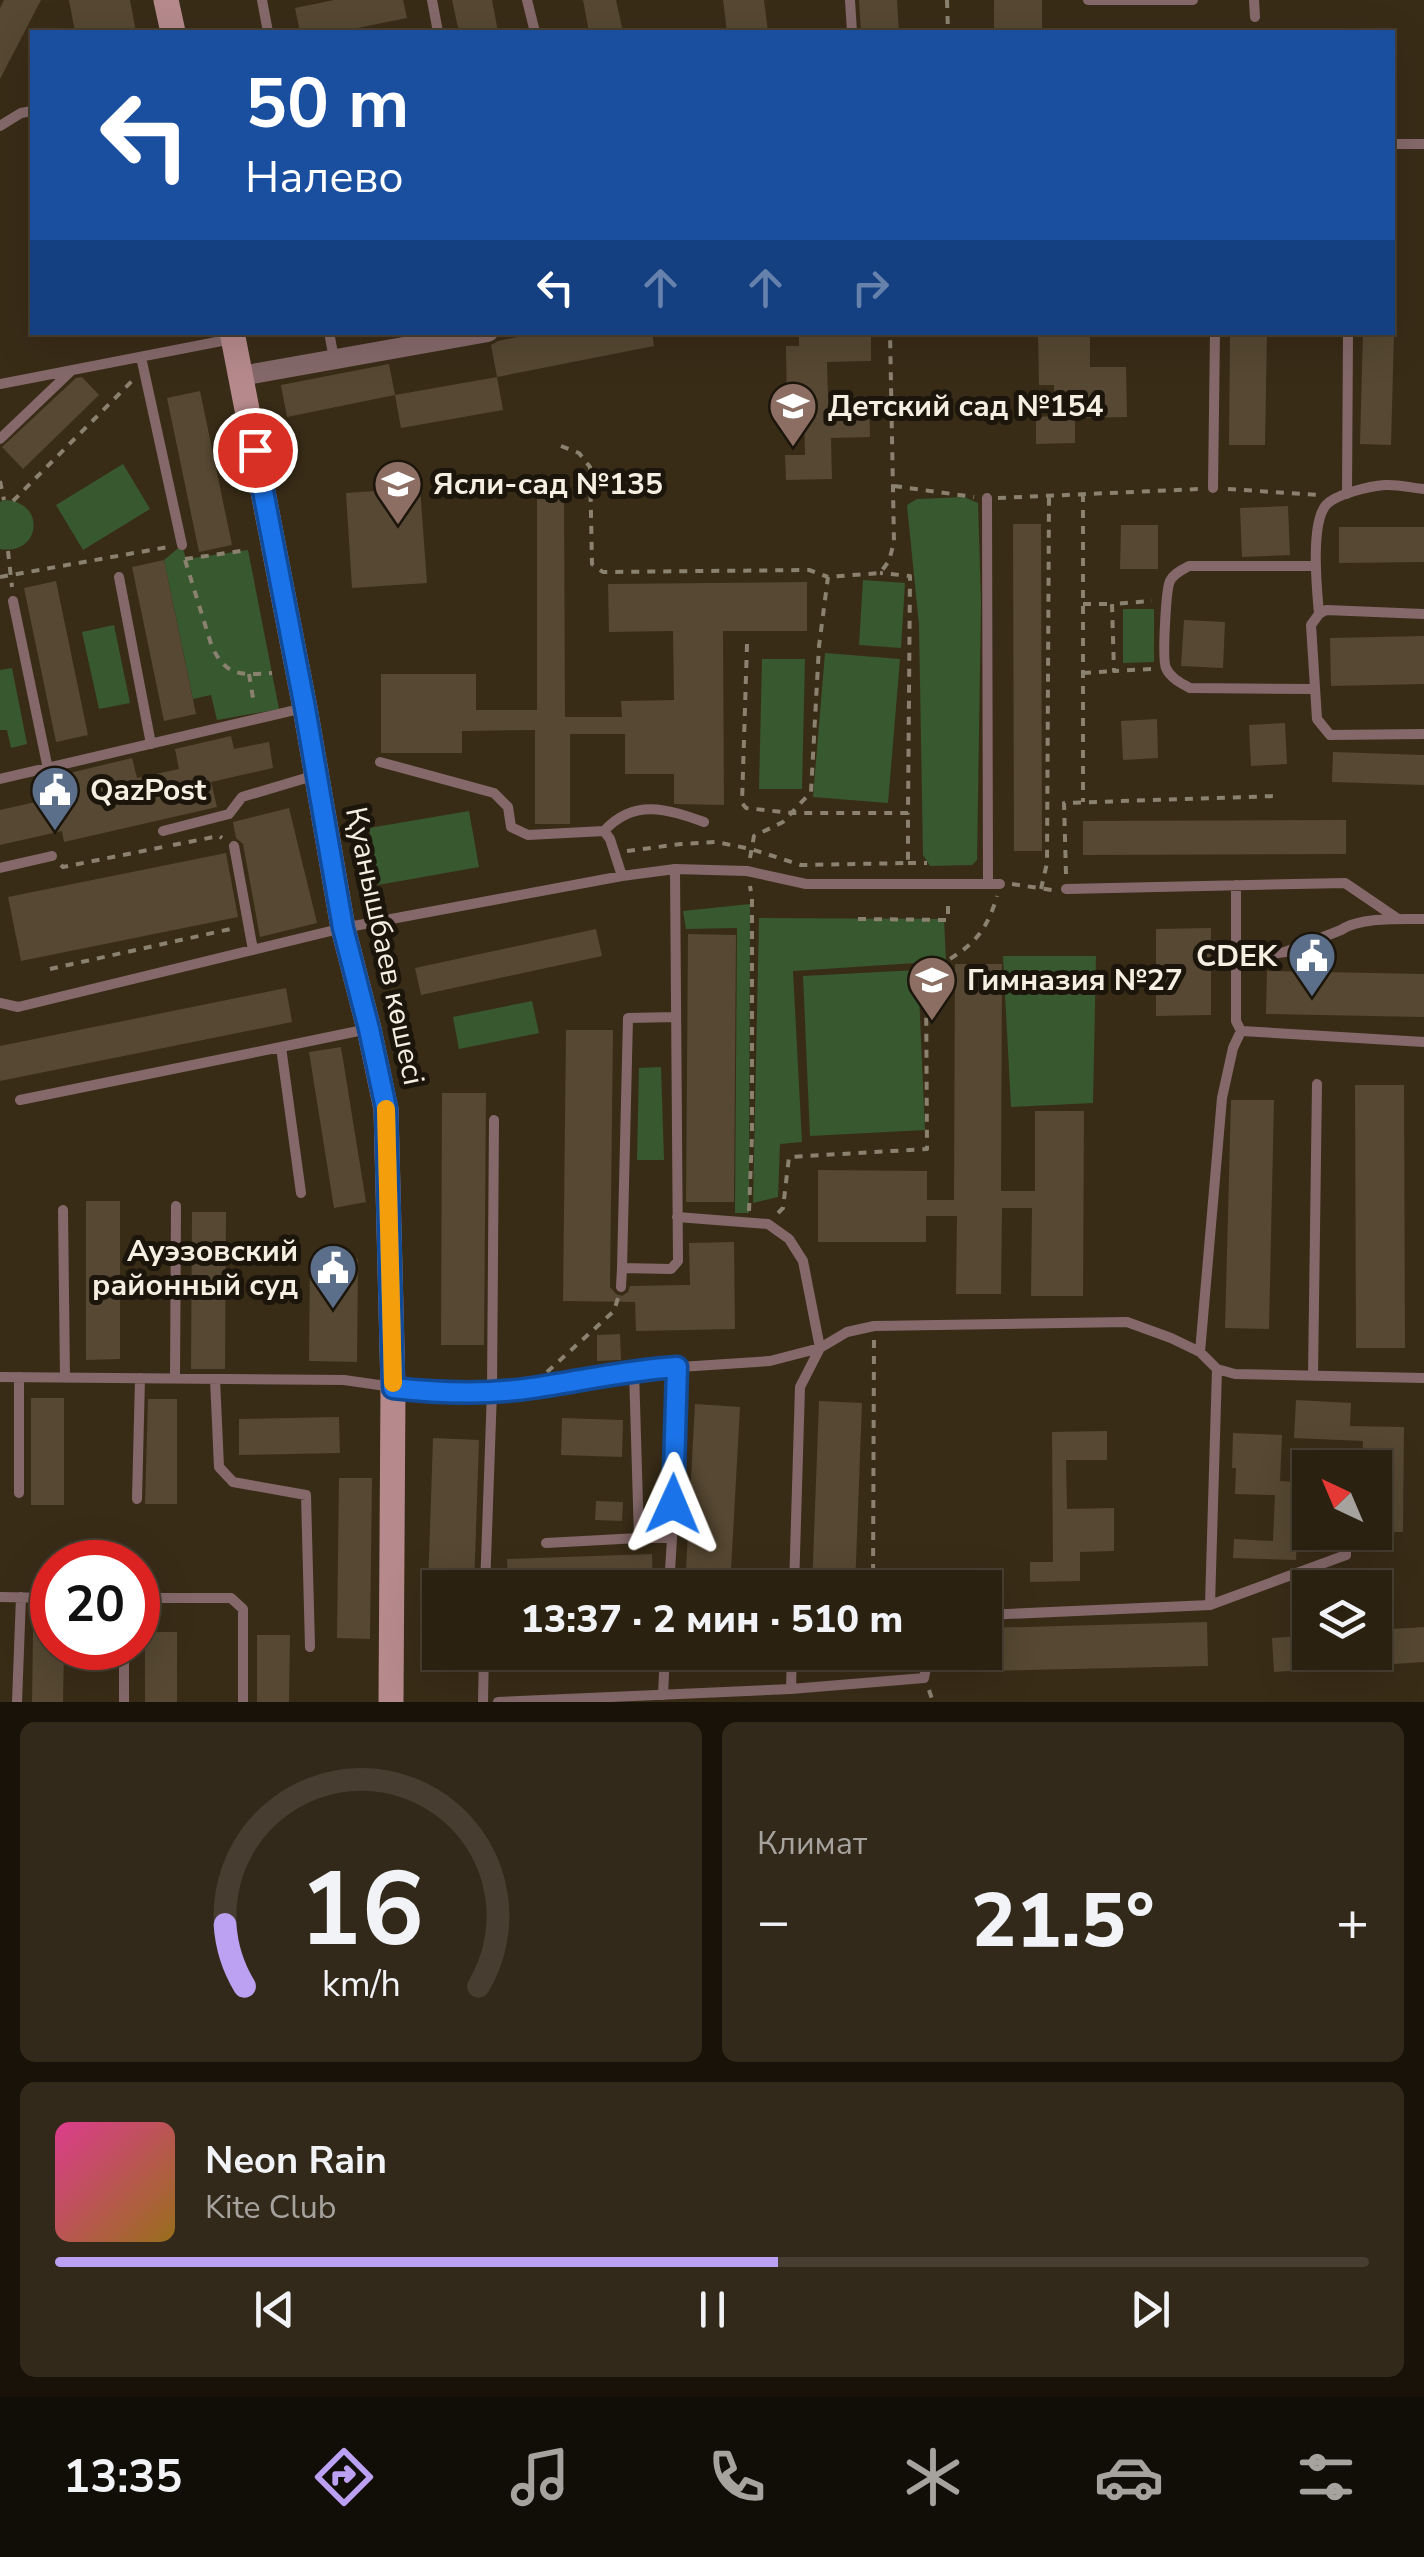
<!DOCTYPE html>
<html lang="ru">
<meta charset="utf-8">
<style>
:root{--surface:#2b2111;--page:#33291a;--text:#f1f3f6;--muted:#a6a39f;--line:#473e31;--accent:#bca0f2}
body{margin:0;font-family:"Nunito Sans",sans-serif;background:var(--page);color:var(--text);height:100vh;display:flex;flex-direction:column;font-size:38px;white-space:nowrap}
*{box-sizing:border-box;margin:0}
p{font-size:32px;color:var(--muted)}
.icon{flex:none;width:55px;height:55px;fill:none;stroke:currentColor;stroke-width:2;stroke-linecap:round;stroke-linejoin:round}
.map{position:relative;height:1702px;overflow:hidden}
.details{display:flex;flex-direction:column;gap:20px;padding:20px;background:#181209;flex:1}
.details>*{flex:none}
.guide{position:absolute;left:30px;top:30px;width:1365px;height:305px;border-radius:0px;box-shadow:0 10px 40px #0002,0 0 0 2px var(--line);background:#1a4fa0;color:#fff;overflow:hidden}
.needle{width:65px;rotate:316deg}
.fabs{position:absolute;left:1292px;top:1450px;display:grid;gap:20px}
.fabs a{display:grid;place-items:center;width:100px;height:100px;border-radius:0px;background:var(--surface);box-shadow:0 10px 40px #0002,0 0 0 2px var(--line);font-size:50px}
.speed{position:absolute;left:30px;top:1540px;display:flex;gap:20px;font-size:50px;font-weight:700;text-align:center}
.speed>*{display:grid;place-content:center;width:130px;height:130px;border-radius:50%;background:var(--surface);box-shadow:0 10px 40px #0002,0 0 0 2px var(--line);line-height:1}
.speed .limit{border:15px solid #d22;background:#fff;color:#111}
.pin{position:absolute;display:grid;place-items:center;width:85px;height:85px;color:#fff;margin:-42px;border:5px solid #fff;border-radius:50%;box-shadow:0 2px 10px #0007}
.me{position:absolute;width:110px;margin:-55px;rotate:1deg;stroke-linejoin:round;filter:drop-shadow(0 0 8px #0008)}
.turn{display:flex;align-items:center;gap:35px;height:210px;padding:0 50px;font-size:45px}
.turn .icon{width:130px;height:130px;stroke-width:2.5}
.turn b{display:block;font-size:70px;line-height:85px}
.lanes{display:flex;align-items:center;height:95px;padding:0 50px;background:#0003;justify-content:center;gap:50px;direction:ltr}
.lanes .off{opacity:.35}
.big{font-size:75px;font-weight:800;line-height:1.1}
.details .card{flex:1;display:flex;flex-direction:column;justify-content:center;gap:15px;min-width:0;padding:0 35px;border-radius:15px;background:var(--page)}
.details .dial{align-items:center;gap:0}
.dial svg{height:260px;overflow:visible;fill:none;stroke:var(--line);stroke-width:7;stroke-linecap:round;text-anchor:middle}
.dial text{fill:var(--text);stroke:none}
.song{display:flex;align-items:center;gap:30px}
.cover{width:120px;height:120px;border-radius:15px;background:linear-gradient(135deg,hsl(330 70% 55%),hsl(40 70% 35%))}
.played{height:10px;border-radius:5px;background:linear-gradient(90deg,var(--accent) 55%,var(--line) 55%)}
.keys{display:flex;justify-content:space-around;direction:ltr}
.heat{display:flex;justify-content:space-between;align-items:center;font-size:55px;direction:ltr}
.details .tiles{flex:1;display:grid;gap:20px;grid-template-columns:1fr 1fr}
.card:last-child{grid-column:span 2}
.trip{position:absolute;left:422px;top:1570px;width:580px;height:100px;border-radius:0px;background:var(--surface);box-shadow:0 10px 40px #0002,0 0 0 2px var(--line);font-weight:800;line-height:100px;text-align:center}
.tab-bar{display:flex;height:160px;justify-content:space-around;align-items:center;background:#110d07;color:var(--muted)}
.tab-bar .icon{width:70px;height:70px}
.tab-bar .on{color:var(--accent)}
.tab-bar b{font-size:45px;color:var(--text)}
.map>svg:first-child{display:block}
.green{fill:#385830}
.building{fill:#564832}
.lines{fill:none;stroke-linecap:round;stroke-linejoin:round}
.path{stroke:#8b816f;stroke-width:4;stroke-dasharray:8 8;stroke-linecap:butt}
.lane{stroke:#85696a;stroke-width:10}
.street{stroke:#85696a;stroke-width:20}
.secondary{stroke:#b68a8c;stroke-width:25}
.route-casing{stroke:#114b97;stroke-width:25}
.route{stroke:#1a73e8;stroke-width:18}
.slow{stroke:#f59e0b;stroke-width:18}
.labels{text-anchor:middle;stroke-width:10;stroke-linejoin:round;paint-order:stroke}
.poi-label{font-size:30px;font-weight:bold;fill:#f6eee1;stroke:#1b150c;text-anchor:start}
.street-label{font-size:30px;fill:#f6eee1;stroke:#1b150c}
</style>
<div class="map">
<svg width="1424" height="1702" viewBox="0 0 1424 1702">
<rect width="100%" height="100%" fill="#392c17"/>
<path class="green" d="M 123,464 L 150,509 L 83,550 L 56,505 Z
M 964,497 L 978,503 L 981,602 L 977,860 L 972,865 L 930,866 L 923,855 L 919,625 L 907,505 L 917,499 Z
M 4,500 C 47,501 41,556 0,549 L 0,502 Z
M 182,545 L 186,559 L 248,550 L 279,709 L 217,720 L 211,695 L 193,699 L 164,560 Z
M 863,580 L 905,583 L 901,648 L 859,645 Z
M 1123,609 L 1154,609 L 1154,662 L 1123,663 Z
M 114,625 L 130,703 L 99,709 L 82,632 Z
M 825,653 L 900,659 L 888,803 L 813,797 Z
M 762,659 L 805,659 L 802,789 L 759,789 Z
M 12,668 L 27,744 L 11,748 L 7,730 L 0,730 L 0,670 Z
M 469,811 L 479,867 L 378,885 L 369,828 Z
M 750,904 L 749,1213 L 735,1213 L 737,928 L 686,929 L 683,911 Z
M 759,918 L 944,919 L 946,961 L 793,971 L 802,1142 L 780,1144 L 778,1197 L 753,1203 Z
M 1003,956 L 1096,956 L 1093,1103 L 1011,1107 Z
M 918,970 L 925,1130 L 810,1136 L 803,976 Z
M 532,1001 L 539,1033 L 459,1049 L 453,1017 Z
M 661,1067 L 664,1160 L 637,1160 L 639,1068 Z"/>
<path class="building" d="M 4,0 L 41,0 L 0,79 L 0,8 Z
M 69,0 L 130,0 L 136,32 L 75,32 Z
M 334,0 L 403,0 L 407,18 L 338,32 L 300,32 L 295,8 Z
M 452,0 L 492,0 L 498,32 L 459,32 Z
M 583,0 L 616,0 L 623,32 L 589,32 Z
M 723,0 L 764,0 L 768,32 L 727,32 Z
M 859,0 L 897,0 L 899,32 L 861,32 Z
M 994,0 L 1042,0 L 1042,32 L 994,32 Z
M 541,332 L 652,332 L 654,346 L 497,377 L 491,345 L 498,341 Z
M 799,332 L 871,332 L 871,361 L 827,362 L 828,399 L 869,398 L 870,437 L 831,438 L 832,479 L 786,480 L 785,455 L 805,455 L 804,409 L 787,409 L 786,346 L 799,346 Z
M 1038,332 L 1090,332 L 1090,367 L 1126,367 L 1127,417 L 1075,418 L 1075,443 L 1036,444 L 1036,417 L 1055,416 L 1054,385 L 1039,385 Z
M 1230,332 L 1267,332 L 1265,445 L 1229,445 Z
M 1363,332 L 1394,332 L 1391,445 L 1360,444 Z
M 389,364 L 395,395 L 287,417 L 281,385 Z
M 82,377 L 99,395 L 23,469 L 2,447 L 76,378 Z
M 497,377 L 503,410 L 401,428 L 395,395 Z
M 200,391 L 232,545 L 199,552 L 167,398 Z
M 420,488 L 427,583 L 352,588 L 346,493 Z
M 537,496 L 564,496 L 565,717 L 622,717 L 621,701 L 674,700 L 673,631 L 609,632 L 608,584 L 807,582 L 807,631 L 723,631 L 724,805 L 674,804 L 674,774 L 625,774 L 625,734 L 570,734 L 570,824 L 535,824 L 535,730 L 462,731 L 462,753 L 381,753 L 381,674 L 476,674 L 476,710 L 537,710 Z
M 1288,506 L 1290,555 L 1242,557 L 1240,508 Z
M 1013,524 L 1041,524 L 1042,851 L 1014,851 Z
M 1121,525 L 1158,525 L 1158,569 L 1120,569 Z
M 1339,527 L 1424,527 L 1424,562 L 1339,563 Z
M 164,560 L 196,714 L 164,721 L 132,567 Z
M 56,581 L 88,735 L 56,742 L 24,588 Z
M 1184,620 L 1225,622 L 1223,668 L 1181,666 Z
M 1424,636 L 1424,684 L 1331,686 L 1330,638 Z
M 1157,719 L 1158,758 L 1123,760 L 1121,721 Z
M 1285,723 L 1287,764 L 1251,766 L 1249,725 Z
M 231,736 L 234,749 L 269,742 L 273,768 L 211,782 L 217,807 L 64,842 L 62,831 L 0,845 L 0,810 L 53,798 L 49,778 L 132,758 L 137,778 L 179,769 L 175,749 Z
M 1333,752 L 1424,755 L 1424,785 L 1332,782 Z
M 289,808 L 317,923 L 260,937 L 243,844 L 236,838 L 233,822 Z
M 1346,820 L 1346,854 L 1083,855 L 1083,821 Z
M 226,853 L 238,917 L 21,961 L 8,897 Z
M 1211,928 L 1211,1015 L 1156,1016 L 1156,929 Z
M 596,929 L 602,956 L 421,995 L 415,968 Z
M 688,934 L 736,935 L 734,1202 L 686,1202 Z
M 955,964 L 1002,964 L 1001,1191 L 1035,1191 L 1035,1111 L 1084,1111 L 1083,1296 L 1031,1296 L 1032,1208 L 1002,1208 L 1001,1294 L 956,1294 L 957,1216 L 926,1216 L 926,1242 L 818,1242 L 818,1170 L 927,1171 L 927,1200 L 954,1200 Z
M 1267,971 L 1424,974 L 1424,1017 L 1266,1014 Z
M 286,988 L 292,1022 L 0,1081 L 0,1046 Z
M 566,1030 L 613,1030 L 610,1287 L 616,1294 L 622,1296 L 628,1292 L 630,1286 L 690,1285 L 689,1243 L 734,1242 L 735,1329 L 636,1331 L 635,1302 L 563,1301 Z
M 341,1047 L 366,1202 L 334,1208 L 309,1052 Z
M 1355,1085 L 1404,1085 L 1405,1348 L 1356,1348 Z
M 442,1093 L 486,1093 L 484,1345 L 441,1345 Z
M 1231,1100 L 1274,1100 L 1269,1329 L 1225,1328 Z
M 86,1201 L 120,1201 L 120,1359 L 86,1360 Z
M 192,1212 L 226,1212 L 225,1369 L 191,1369 Z
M 310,1259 L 358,1259 L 357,1362 L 309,1361 Z
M 620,1334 L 621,1360 L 597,1361 L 597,1335 Z
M 31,1398 L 64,1398 L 64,1505 L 31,1505 Z
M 148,1399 L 177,1399 L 177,1504 L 145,1504 Z
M 1296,1400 L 1351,1403 L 1350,1426 L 1404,1427 L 1403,1532 L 1375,1532 L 1375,1468 L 1362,1468 L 1363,1441 L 1294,1438 Z
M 819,1401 L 862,1403 L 855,1588 L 812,1588 Z
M 695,1404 L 740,1407 L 730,1588 L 685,1588 Z
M 339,1417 L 340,1453 L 239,1455 L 239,1419 Z
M 562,1418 L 623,1420 L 622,1457 L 561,1455 Z
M 1107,1431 L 1107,1460 L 1066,1460 L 1067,1509 L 1114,1508 L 1114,1551 L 1080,1552 L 1080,1581 L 1030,1582 L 1030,1562 L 1053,1562 L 1052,1432 Z
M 1233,1433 L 1282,1435 L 1280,1481 L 1299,1482 L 1296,1560 L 1233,1558 L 1234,1539 L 1273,1541 L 1275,1495 L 1235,1494 L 1236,1468 L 1232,1468 Z
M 433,1438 L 479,1440 L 474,1588 L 428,1588 Z
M 339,1478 L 372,1478 L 370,1639 L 337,1638 Z
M 596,1501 L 623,1502 L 622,1521 L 595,1520 Z
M 652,1554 L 653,1587 L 508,1588 L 507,1559 Z
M 428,1591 L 440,1591 L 440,1651 L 426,1650 Z
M 1207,1622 L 1208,1666 L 944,1672 L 944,1652 L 985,1652 L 985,1628 Z
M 1424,1627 L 1424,1662 L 1274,1672 L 1272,1638 L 1310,1635 L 1310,1652 L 1375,1652 L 1375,1630 Z
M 33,1631 L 52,1631 L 52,1648 L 64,1648 L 63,1702 L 32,1702 Z
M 145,1632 L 177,1632 L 177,1702 L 145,1702 Z
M 257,1635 L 290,1635 L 289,1702 L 257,1702 Z"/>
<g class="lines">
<path class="path" d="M 947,0 L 948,32
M 561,446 L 579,453 L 590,467 L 592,564 L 603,572 L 809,570 L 828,577
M 0,481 L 4,500
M 894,486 L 974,497
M 1228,489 L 1318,495
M 1083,494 L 1083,802
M 998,498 L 1199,489
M 13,501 L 133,380
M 8,551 L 12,587
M 185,559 L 248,550
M 185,560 L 212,647 C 227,677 241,675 272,673
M 0,577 L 168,547
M 1083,604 L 1112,604
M 747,644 L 742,803 L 746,808 L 792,813 L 908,813 L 910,576 L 880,573
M 1151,669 L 1114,671 L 1112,604 L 1152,601
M 1083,673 L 1114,671
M 249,674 L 254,704
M 173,845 L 219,836 L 222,838
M 627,851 L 681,844 L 716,842 L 751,849 L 801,865 L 908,863 L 908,813
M 750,858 L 754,836 L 783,822 L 811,792 L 819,646 L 828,577 L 880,573 L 889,561 L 894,542 L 890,332
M 908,863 L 927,863
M 61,865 L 63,867 L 163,847
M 1066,874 L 1064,803 L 1276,796
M 1012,884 L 1052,890
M 1041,889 L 1047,863 L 1049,496
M 858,919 L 948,920 L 948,898
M 50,969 L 235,928
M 749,1211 L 752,1135 L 752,898 L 750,886
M 778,1213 L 783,1208 L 789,1157 L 927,1149 L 926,974 C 964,950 984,942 997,896
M 547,1372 L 614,1311 L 618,1298
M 873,1588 L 874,1337
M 897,1652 L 912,1666
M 929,1690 L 933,1702"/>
<path class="lane" d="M 262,0 L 268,32
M 432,0 L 438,32
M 527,0 L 535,32
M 850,0 L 852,32
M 1088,0 L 1193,0
M 1254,0 L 1255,17
M 0,126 L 21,113 L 32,111
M 1392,144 L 1424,144
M 329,332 L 334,359
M 141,357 L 182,545
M 0,384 L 232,339
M 0,439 L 70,372
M 1213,488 L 1215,332
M 1347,494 L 1348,332
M 987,498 L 988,884
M 1315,566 L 1189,566 C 1182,570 1174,573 1170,581 C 1166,589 1162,659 1166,668 C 1170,678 1182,684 1190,688 L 1315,689
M 119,577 L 151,744
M 13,601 L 48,769
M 1319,614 C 1317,590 1310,524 1326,505 C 1336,494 1370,486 1385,485 C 1397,484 1412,488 1424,489
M 1424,614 L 1326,610 L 1319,614 L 1311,625 L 1317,719 L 1330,735 L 1424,734
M 380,762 L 494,793 L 508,807 L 511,827 L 528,835 L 604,831 L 610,839 L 622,876
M 0,779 L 304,708
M 163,831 L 229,814 L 242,797 L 316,775
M 604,831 C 634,798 667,809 704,822
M 234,846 L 253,950
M 0,868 L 52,856
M 1236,885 L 1236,1021 L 1241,1031 L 1424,1042
M 1066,889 L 1345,883 L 1398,919
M 1236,959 L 1285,952 L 1341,930 C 1360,917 1401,919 1424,919
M 0,1003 L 18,1007 L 343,928 L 622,876 L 675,869 L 747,871 L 806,884 L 1000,884
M 20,1100 L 281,1047
M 301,1193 L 281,1047 L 368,1029
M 63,1210 L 65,1378
M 677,1217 L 768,1224 L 789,1239 L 803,1261 L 820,1348 L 800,1387 L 794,1588
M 622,1268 L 628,1018 L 676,1017
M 621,1287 L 622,1268 L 671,1269 L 678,1261 L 675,869
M 1200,1352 L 1222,1098 L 1233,1048 L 1241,1031
M 1313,1376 L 1317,1084
M 0,1377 L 344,1380 L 435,1393 L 528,1389 L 634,1370 L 770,1361 L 820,1348 L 847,1332 L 874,1326 L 1127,1322 L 1171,1338 L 1200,1352 L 1217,1369 L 1235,1374 L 1424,1378
M 19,1377 L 19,1493
M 175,1379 L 176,1206
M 215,1379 L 219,1467 L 233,1482 L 306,1495 L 310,1647
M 1348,1468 L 1349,1457
M 137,1499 L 140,1378
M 639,1538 L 672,1538 L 669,1588
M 672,1538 L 677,1367
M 546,1543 L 639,1538 L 634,1370
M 485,1588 L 492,1391 L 494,1120
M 0,1597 L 52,1598
M 138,1598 L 231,1598 L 243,1609 L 243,1702
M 1210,1605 L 1346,1555 L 1346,1532
M 985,1615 L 1210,1605 L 1217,1369
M 124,1648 L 124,1702
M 792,1652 L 791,1689 L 924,1678 L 929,1652
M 663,1695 L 665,1652
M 17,1702 L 21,1597
M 483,1702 L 484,1652
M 498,1702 L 791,1689"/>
<path class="street" d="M 241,376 L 488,332"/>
<path class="secondary" d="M 166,0 L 173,32
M 232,332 L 305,708 L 343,928 L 369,1029 L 386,1109 L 393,1388 L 391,1702"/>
</g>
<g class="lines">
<g class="route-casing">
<path id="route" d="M 255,450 L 305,708 L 343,928 L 369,1029 L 386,1108 L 393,1388 C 438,1393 486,1395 532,1388 C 581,1381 627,1370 677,1367 L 673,1504"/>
</g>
<use href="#route" class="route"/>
<path class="slow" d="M 386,1109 L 393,1383"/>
</g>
<defs>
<g id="school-pin" transform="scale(2.5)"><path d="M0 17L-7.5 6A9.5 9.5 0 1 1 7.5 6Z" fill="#8d6e63" stroke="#1b150c"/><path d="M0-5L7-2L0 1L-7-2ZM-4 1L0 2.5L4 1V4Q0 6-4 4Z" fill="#fff"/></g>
<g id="civic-pin" transform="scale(2.5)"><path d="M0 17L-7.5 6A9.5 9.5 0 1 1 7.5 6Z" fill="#5c6f8a" stroke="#1b150c"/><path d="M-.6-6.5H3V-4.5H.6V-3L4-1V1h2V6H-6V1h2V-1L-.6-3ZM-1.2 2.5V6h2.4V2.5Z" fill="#fff"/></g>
</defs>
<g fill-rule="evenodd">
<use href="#school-pin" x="793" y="406"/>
<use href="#school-pin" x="398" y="484"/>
<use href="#civic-pin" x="55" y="790"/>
<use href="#civic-pin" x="1312" y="956"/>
<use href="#school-pin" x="932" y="980"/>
<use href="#civic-pin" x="333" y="1268"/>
</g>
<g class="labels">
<g class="poi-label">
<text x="828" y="416">Детский сад №154</text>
<text x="433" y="494">Ясли-сад №135</text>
<text x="90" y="800">QazPost</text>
<text x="1277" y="966" text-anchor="end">CDEK</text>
<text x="967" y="990">Гимназия №27</text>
<text x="298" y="1261" text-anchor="end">Ауэзовский<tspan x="298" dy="34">районный суд</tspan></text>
</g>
<g class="street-label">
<text transform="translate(385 946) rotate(78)" y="10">Қуанышбаев көшесі</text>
</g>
</g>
</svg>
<div class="fabs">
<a><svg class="needle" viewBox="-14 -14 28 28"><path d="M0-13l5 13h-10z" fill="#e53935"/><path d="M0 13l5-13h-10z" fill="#a6a39f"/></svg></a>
<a><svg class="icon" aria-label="layers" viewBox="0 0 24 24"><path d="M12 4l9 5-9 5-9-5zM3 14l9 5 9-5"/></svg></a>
</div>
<div class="speed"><div class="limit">20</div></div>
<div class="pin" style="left:255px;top:450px;background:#d93025"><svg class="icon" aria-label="arrive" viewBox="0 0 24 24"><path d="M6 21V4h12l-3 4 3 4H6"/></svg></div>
<svg class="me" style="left:673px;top:1504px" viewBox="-20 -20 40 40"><path d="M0-17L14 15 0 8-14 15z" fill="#1a73e8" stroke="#fff" stroke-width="4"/></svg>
<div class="trip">13:37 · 2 мин · 510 m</div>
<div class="guide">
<div class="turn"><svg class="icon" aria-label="left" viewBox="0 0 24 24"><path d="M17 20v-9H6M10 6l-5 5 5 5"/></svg><div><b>50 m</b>Налево</div></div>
<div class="lanes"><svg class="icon" aria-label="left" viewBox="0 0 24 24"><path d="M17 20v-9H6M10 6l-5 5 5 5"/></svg><svg class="icon off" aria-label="ahead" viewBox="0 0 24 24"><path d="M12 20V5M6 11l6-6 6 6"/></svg><svg class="icon off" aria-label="ahead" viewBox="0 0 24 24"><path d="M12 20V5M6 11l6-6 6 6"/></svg><svg class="icon off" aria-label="right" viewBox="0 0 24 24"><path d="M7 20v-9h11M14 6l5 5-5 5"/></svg></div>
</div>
</div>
<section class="details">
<div class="tiles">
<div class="card dial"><svg viewBox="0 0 100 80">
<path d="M14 69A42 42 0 1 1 86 69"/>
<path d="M14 69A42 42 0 0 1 8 50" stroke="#bca0f2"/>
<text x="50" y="56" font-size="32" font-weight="700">16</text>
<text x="50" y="72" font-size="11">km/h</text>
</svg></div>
<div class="card"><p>Климат</p>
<div class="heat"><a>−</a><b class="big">21.5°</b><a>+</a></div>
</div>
<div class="card">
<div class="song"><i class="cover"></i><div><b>Neon Rain</b><p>Kite Club</p></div></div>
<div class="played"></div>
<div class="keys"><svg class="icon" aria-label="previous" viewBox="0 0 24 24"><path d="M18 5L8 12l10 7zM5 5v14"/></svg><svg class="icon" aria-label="pause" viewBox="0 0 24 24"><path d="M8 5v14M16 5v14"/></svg><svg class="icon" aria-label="next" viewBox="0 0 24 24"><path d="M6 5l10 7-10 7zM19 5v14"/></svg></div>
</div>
</div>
</section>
<nav class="tab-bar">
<b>13:35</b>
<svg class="icon on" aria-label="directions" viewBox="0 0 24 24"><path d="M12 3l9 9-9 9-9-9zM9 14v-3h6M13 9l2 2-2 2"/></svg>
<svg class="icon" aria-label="music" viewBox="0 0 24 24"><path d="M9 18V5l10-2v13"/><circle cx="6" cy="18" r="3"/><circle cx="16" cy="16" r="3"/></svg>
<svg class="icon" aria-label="phone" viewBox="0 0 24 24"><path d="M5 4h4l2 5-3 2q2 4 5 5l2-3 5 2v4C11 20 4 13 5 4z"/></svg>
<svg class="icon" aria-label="climate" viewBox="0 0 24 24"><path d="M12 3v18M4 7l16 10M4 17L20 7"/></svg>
<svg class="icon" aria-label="car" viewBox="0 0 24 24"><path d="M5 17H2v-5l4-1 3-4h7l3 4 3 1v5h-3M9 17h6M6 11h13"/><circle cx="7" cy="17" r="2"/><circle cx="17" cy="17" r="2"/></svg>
<svg class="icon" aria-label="filters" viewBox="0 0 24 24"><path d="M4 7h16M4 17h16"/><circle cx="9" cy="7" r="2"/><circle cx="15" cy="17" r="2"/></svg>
</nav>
